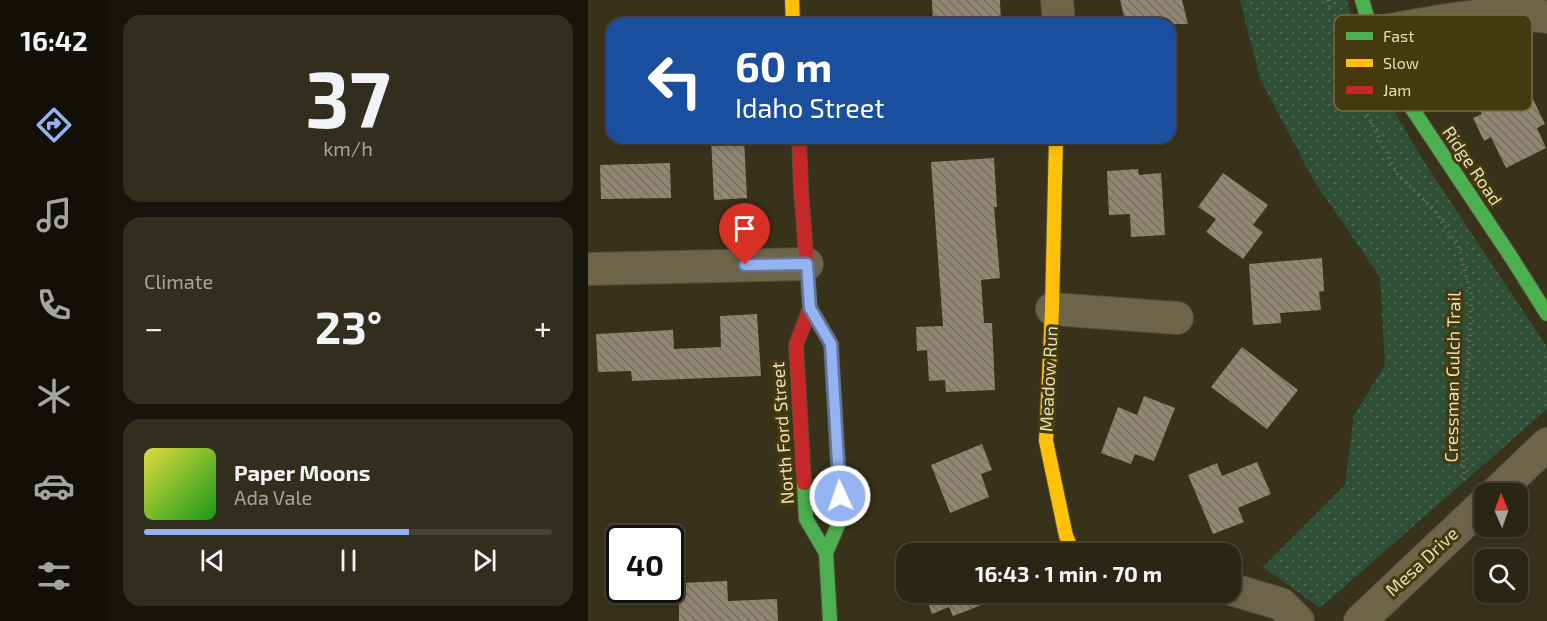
<!DOCTYPE html>
<meta charset="utf-8">
<style>
:root{--surface:#2a2614;--page:#322e1d;--text:#f1f3f6;--muted:#a5a5a0;--line:#464334;--accent:#95b2f1}
body{margin:0;font-family:"Exo 2",sans-serif;background:var(--page);color:var(--text);height:100vh;display:flex;flex-direction:column;font-size:22px;white-space:nowrap}
*{box-sizing:border-box;margin:0}
p{font-size:20px;color:var(--muted)}
.icon{flex:none;width:33px;height:33px;fill:none;stroke:currentColor;stroke-width:2;stroke-linecap:round;stroke-linejoin:round}
.map{position:relative;flex:1;overflow:hidden}
.side{display:flex;flex-direction:column;gap:15px;padding:15px;background:#17150b;width:480px}
.side>*{flex:none}
.top-card{position:absolute;left:18px;top:18px;width:570px;height:126px;border-radius:18px;box-shadow:0 3px 9px #0003,0 0 0 2px var(--line);background:#1a4fa0;color:#fff;overflow:hidden}
.needle{width:39px;rotate:358deg}
.controls{position:absolute;left:886px;top:483px;display:grid;gap:12px}
.controls a{display:grid;place-items:center;width:54px;height:54px;border-radius:12px;background:var(--surface);box-shadow:0 3px 9px #0003,0 0 0 2px var(--line);font-size:30px}
.speed{position:absolute;left:18px;top:525px;display:flex;gap:12px;font-size:30px;font-weight:700;text-align:center}
.speed>*{display:grid;place-content:center;width:78px;height:78px;border-radius:50%;background:var(--surface);box-shadow:0 3px 9px #0003,0 0 0 2px var(--line);line-height:1}
.speed .limit{border:3px solid #111;border-radius:9px;background:#fff;color:#111}
.pin{position:absolute;display:grid;place-items:center;width:51px;height:51px;color:#fff;margin:-62px -26px;border-radius:50% 50% 50% 0;rotate:-45deg;box-shadow:0 0 6px #0007}
.pin .icon{rotate:45deg}
.me{position:absolute;width:66px;margin:-33px;rotate:357deg;stroke-linejoin:round;filter:drop-shadow(0 0 4px #0008)}
.turn{display:flex;align-items:center;gap:21px;height:126px;padding:0 30px;font-size:27px}
.turn .icon{width:78px;height:78px;stroke-width:2.5}
.turn b{display:block;font-size:42px;line-height:51px}
.big{font-size:45px;font-weight:700;line-height:1.1}
.side .widget{flex:1;display:flex;flex-direction:column;justify-content:center;gap:9px;min-width:0;padding:0 21px;border-radius:18px;background:var(--page)}
.side .dial{align-items:center;gap:0}
.dial b{font-size:78px;line-height:1}
.song{display:flex;align-items:center;gap:18px}
.cover{width:72px;height:72px;border-radius:9px;background:linear-gradient(135deg,hsl(60 70% 55%),hsl(120 70% 35%))}
.played{height:6px;border-radius:3px;background:linear-gradient(90deg,var(--accent) 65%,var(--line) 65%)}
.keys{display:flex;justify-content:space-around;direction:ltr}
.heat{display:flex;justify-content:space-between;align-items:center;font-size:33px;direction:ltr}
.trip{position:absolute;left:308px;top:543px;width:345px;height:60px;border-radius:18px;background:var(--surface);box-shadow:0 3px 9px #0003,0 0 0 2px var(--line);font-weight:700;line-height:60px;text-align:center}
main{display:flex;flex:1;min-height:0}
.tabs{display:flex;flex-direction:column;width:108px;justify-content:space-around;align-items:center;background:#110f08;color:var(--muted)}
.tabs .icon{width:42px;height:42px}
.tabs .active{color:var(--accent)}
.tabs b{font-size:27px;color:var(--text)}
.map>svg:first-child{display:block}
.grass{fill:url(#grass-dots)}
.building{fill:url(#building-back-hatch)}
.lines{fill:none;stroke-linecap:round;stroke-linejoin:round}
.street-casing{stroke:#534e3a;stroke-width:34}
.fast-casing{stroke:#534e3a;stroke-width:16}
.slow-casing{stroke:#534e3a;stroke-width:16}
.jam-casing{stroke:#534e3a;stroke-width:16}
.path{stroke:#6c654e;stroke-width:4;stroke-dasharray:1.5 4.5;stroke-linecap:butt}
.street{stroke:#6d6449;stroke-width:32}
.fast{stroke:#4caf50;stroke-width:14}
.slow{stroke:#ffc107;stroke-width:14}
.jam{stroke:#c62828;stroke-width:14}
.route-casing{stroke:#61749d;stroke-width:15}
.route{stroke:#95b2f1;stroke-width:10}
.labels{text-anchor:middle;stroke-width:6;stroke-linejoin:round;paint-order:stroke}
.street-label{font-size:18px;fill:#eadfb9;stroke:#45390e}
.key{fill:#45390e;stroke:#776b41;stroke-width:1.5}
.key-label{font-size:16px;fill:#eadfb9}
</style>
<main>
<nav class="tabs">
<b>16:42</b>
<svg class="icon active" aria-label="directions" viewBox="0 0 24 24"><path d="M12 3l9 9-9 9-9-9zM9 14v-3h6M13 9l2 2-2 2"/></svg>
<svg class="icon" aria-label="music" viewBox="0 0 24 24"><path d="M9 18V5l10-2v13"/><circle cx="6" cy="18" r="3"/><circle cx="16" cy="16" r="3"/></svg>
<svg class="icon" aria-label="phone" viewBox="0 0 24 24"><path d="M5 4h4l2 5-3 2q2 4 5 5l2-3 5 2v4C11 20 4 13 5 4z"/></svg>
<svg class="icon" aria-label="climate" viewBox="0 0 24 24"><path d="M12 3v18M4 7l16 10M4 17L20 7"/></svg>
<svg class="icon" aria-label="car" viewBox="0 0 24 24"><path d="M5 17H2v-5l4-1 3-4h7l3 4 3 1v5h-3M9 17h6M6 11h13"/><circle cx="7" cy="17" r="2"/><circle cx="17" cy="17" r="2"/></svg>
<svg class="icon" aria-label="filters" viewBox="0 0 24 24"><path d="M4 7h16M4 17h16"/><circle cx="9" cy="7" r="2"/><circle cx="15" cy="17" r="2"/></svg>
</nav>
<section class="side">
<div class="widget dial"><b>37</b><p>km/h</p></div>
<div class="widget"><p>Climate</p>
<div class="heat"><a>−</a><b class="big">23°</b><a>+</a></div>
</div>
<div class="widget">
<div class="song"><i class="cover"></i><div><b>Paper Moons</b><p>Ada Vale</p></div></div>
<div class="played"></div>
<div class="keys"><svg class="icon" aria-label="previous" viewBox="0 0 24 24"><path d="M18 5L8 12l10 7zM5 5v14"/></svg><svg class="icon" aria-label="pause" viewBox="0 0 24 24"><path d="M8 5v14M16 5v14"/></svg><svg class="icon" aria-label="next" viewBox="0 0 24 24"><path d="M6 5l10 7-10 7zM19 5v14"/></svg></div>
</div>
</section>
<div class="map">
<svg width="959" height="621" viewBox="0 0 959 621">
<defs>
<pattern id="grass-dots" width="8" height="8" patternUnits="userSpaceOnUse" patternTransform="scale(1.5)"><rect width="8" height="8" fill="#2e4f35"/><path d="M2 2h.1M6 6h.1" fill="none" stroke="#4c6850" stroke-width="1.8" stroke-linecap="round"/></pattern>
<pattern id="building-back-hatch" width="6" height="6" patternUnits="userSpaceOnUse" patternTransform="scale(1.5)"><rect width="6" height="6" fill="#928773"/><path d="M-1 5l2 2M0 0l6 6M5-1l2 2" fill="none" stroke="#776f5e"/></pattern>
</defs>
<rect width="100%" height="100%" fill="#38321b"/>
<path class="grass" d="M 652,0 L 759,0 L 778,63 L 833,157 L 959,347 L 959,409 L 732,608 L 675,567 L 757,485 L 766,415 L 797,365 L 792,277 L 726,181 L 672,79 Z"/>
<path class="building" d="M 344,0 L 412,0 L 413,24 L 345,24 Z
M 532,0 L 594,0 L 600,24 L 538,24 Z
M 913,57 L 930,93 L 940,89 L 957,124 L 949,128 L 958,148 L 918,168 L 903,137 L 896,141 L 885,118 L 894,114 L 875,75 Z
M 123,138 L 156,138 L 159,198 L 126,200 Z
M 406,158 L 409,207 L 406,207 L 412,278 L 393,280 L 396,323 L 404,323 L 407,390 L 358,392 L 357,380 L 341,381 L 339,350 L 329,351 L 328,327 L 355,326 L 343,162 Z
M 82,163 L 83,198 L 13,199 L 12,165 Z
M 550,169 L 551,175 L 573,173 L 577,235 L 543,237 L 542,214 L 521,215 L 519,171 Z
M 635,173 L 680,205 L 665,225 L 675,232 L 655,259 L 618,232 L 628,219 L 610,207 Z
M 734,258 L 736,291 L 731,292 L 733,310 L 692,313 L 693,323 L 665,325 L 661,264 Z
M 169,314 L 173,376 L 44,381 L 43,371 L 10,372 L 8,334 L 85,330 L 86,349 L 133,347 L 132,316 Z
M 654,347 L 710,390 L 679,429 L 623,387 Z
M 556,396 L 587,408 L 566,461 L 547,454 L 543,464 L 513,453 L 530,407 L 549,415 Z
M 394,444 L 404,470 L 393,474 L 401,497 L 362,513 L 343,465 Z
M 669,462 L 683,494 L 650,508 L 656,522 L 625,534 L 600,475 L 629,463 L 634,476 Z
M 139,581 L 140,601 L 189,599 L 190,621 L 91,621 L 91,583 Z
M 336,592 L 406,592 L 409,599 L 365,616 L 361,607 L 344,614 Z"/>
<g class="lines">
<g class="street-casing">
<path id="street" d="M 469,0 L 471,24
M 784,33 C 840,24 902,8 959,17
M 0,269 L 219,264
M 464,309 L 589,318
M 907,494 L 959,444
M 642,589 L 693,604 L 710,621
M 772,621 L 897,503"/>
</g>
<g class="fast-casing">
<path id="fast" d="M 774,0 L 784,33 L 823,107 L 923,257 L 959,314
M 222,308 L 243,344 L 253,518 L 238,553 L 242,621
M 216,483 L 218,519 L 238,553"/>
</g>
<g class="slow-casing">
<path id="slow" d="M 204,0 L 205,24
M 468,138 L 464,309 L 458,441 L 478,536 L 486,554"/>
</g>
<g class="jam-casing">
<path id="jam" d="M 211,138 L 213,189 L 222,308 L 208,345 L 216,483"/>
</g>
<path class="path" d="M 740,0 L 743,11
M 754,47 L 778,112 L 810,175 L 846,210 L 870,245 L 883,294 L 881,359 L 874,425 L 876,479 L 874,481"/>
<use href="#street" class="street"/>
<use href="#fast" class="fast"/>
<use href="#slow" class="slow"/>
<use href="#jam" class="jam"/>
</g>
<g class="lines">
<g class="route-casing">
<path id="route" d="M 157,265 L 219,264 L 222,308 L 243,344 L 252,496"/>
</g>
<use href="#route" class="route"/>
</g>
<g class="labels">
<g class="street-label">
<text transform="translate(884 166) rotate(56)" y="6">Ridge Road</text>
<text transform="translate(865 377) rotate(-89)" y="6">Cressman Gulch Trail</text>
<text transform="translate(461 379) rotate(-87)" y="6">Meadow Run</text>
<text transform="translate(195 433) rotate(-94)" y="6">North Ford Street</text>
<text transform="translate(834 562) rotate(-43)" y="6">Mesa Drive</text>
</g>
</g>
<rect x="746" y="15" width="198" height="96" rx="9" class="key"/>
<rect x="758" y="32" width="27" height="8" fill="#4caf50"/>
<rect x="758" y="59" width="27" height="8" fill="#ffc107"/>
<rect x="758" y="86" width="27" height="8" fill="#c62828"/>
<g class="key-label">
<text x="795" y="42">Fast</text>
<text x="795" y="69">Slow</text>
<text x="795" y="96">Jam</text>
</g>
</svg>
<div class="controls">
<a><svg class="needle" viewBox="-14 -14 28 28"><path d="M0-13l5 13h-10z" fill="#e53935"/><path d="M0 13l5-13h-10z" fill="#a5a5a0"/></svg></a>
<a><svg class="icon" aria-label="search" viewBox="0 0 24 24"><circle cx="10" cy="10" r="6"/><path d="M15 15l6 6"/></svg></a>
</div>
<div class="speed"><div class="limit">40</div></div>
<div class="pin" style="left:157px;top:265px;background:#d93025"><svg class="icon" aria-label="arrive" viewBox="0 0 24 24"><path d="M6 21V4h12l-3 4 3 4H6"/></svg></div>
<svg class="me" style="left:252px;top:496px" viewBox="-20 -20 40 40"><circle r="17" fill="#95b2f1" stroke="#fff" stroke-width="3"/><path d="M0-11L8 9 0 5-8 9z" fill="#fff"/></svg>
<div class="trip">16:43 · 1 min · 70 m</div>
<div class="top-card">
<div class="turn"><svg class="icon" aria-label="left" viewBox="0 0 24 24"><path d="M17 20v-9H6M10 6l-5 5 5 5"/></svg><div><b>60 m</b>Idaho Street</div></div>
</div>
</div>
</main>
